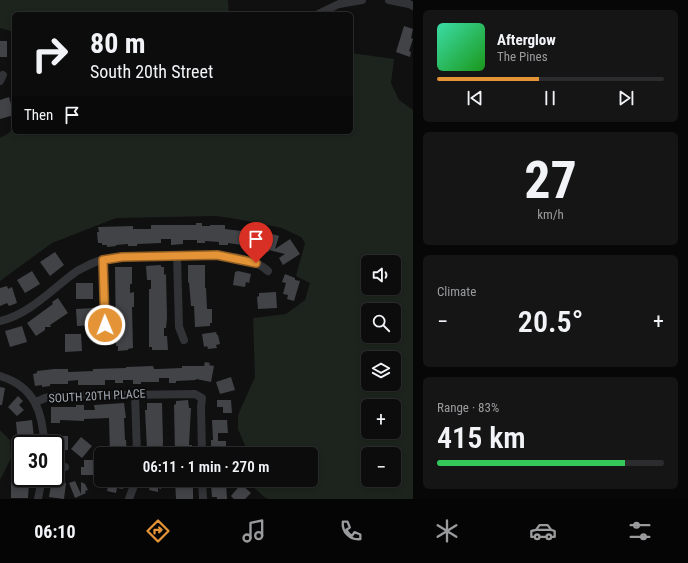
<!DOCTYPE html>
<meta charset="utf-8">
<style>
:root{--surface:#0c0c0d;--page:#151516;--text:#f1f3f6;--muted:#9a9b9d;--line:#2c2c2e;--accent:#e49336}
body{margin:0;font-family:"Roboto Condensed",sans-serif;background:var(--page);color:var(--text);height:100vh;display:flex;flex-direction:column;font-size:15px;white-space:nowrap}
*{box-sizing:border-box;margin:0}
p{font-size:13px;color:var(--muted)}
.icon{flex:none;width:22px;height:22px;fill:none;stroke:currentColor;stroke-width:2;stroke-linecap:round;stroke-linejoin:round}
.map{position:relative;flex:1;overflow:hidden}
.side{display:flex;flex-direction:column;gap:10px;padding:10px;background:#070707;width:275px}
.side>*{flex:none}
.hud{position:absolute;left:12px;top:12px;width:341px;height:122px;border-radius:6px;box-shadow:0 2px 6px #0003,0 0 0 1px var(--line);background:#0c0c0d;color:var(--text);overflow:hidden}
.controls{position:absolute;left:361px;top:255px;display:grid;gap:8px}
.controls a{display:grid;place-items:center;width:40px;height:40px;border-radius:6px;background:var(--surface);box-shadow:0 2px 6px #0003,0 0 0 1px var(--line);font-size:20px}
.speed{position:absolute;left:12px;top:435px;display:flex;gap:8px;font-size:20px;font-weight:700;text-align:center}
.speed>*{display:grid;place-content:center;width:52px;height:52px;border-radius:50%;background:var(--surface);box-shadow:0 2px 6px #0003,0 0 0 1px var(--line);line-height:1}
.speed .limit{border:2px solid #111;border-radius:6px;background:#fff;color:#111}
.pin{position:absolute;display:grid;place-items:center;width:34px;height:34px;color:#fff;margin:-41px -17px;border-radius:50% 50% 50% 0;rotate:-45deg;box-shadow:0 0 4px #0007}
.pin .icon{rotate:45deg}
.me{position:absolute;width:44px;margin:-22px;rotate:359deg;stroke-linejoin:round;filter:drop-shadow(0 0 3px #0008)}
.turn{display:flex;align-items:center;gap:14px;height:84px;padding:0 12px;font-size:18px}
.turn .icon{width:52px;height:52px;stroke-width:2.5}
.turn b{display:block;font-size:28px;line-height:34px}
.then{display:flex;align-items:center;height:38px;padding:0 12px;background:#0003;gap:8px;font-size:15px}
.big{font-size:30px;font-weight:600;line-height:1.1}
.side .card{flex:1;display:flex;flex-direction:column;justify-content:center;gap:6px;min-width:0;padding:0 14px;border-radius:6px;background:var(--page)}
.side .dial{align-items:center;gap:0}
.dial b{font-size:52px;line-height:1}
.song{display:flex;align-items:center;gap:12px}
.cover{width:48px;height:48px;border-radius:6px;background:linear-gradient(135deg,hsl(160 70% 55%),hsl(120 70% 35%))}
.played{height:4px;border-radius:2px;background:linear-gradient(90deg,var(--accent) 45%,var(--line) 45%)}
.keys{display:flex;justify-content:space-around;direction:ltr}
.heat{display:flex;justify-content:space-between;align-items:center;font-size:22px;direction:ltr}
.charge{height:6px;border-radius:3px;background:linear-gradient(90deg,#34c759 83%,var(--line) 0)}
.trip{position:absolute;left:94px;top:447px;width:224px;height:40px;border-radius:6px;background:var(--surface);box-shadow:0 2px 6px #0003,0 0 0 1px var(--line);font-weight:600;line-height:40px;text-align:center}
.menu{display:flex;height:64px;justify-content:space-around;align-items:center;background:#050505;color:var(--muted)}
.menu .icon{width:28px;height:28px}
.menu .on{color:var(--accent)}
.menu b{font-size:18px;color:var(--text)}
main{display:flex;flex:1;min-height:0}
.map>svg:first-child{display:block}
.green{fill:#1d241d;fill-rule:evenodd}
.building{fill:#414347}
.lines{fill:none;stroke-linecap:round;stroke-linejoin:round}
.minor{stroke:#313336;stroke-width:8}
.route-casing{stroke:#946023;stroke-width:10}
.route{stroke:#e49336;stroke-width:7}
.labels{text-anchor:middle;stroke-width:4;stroke-linejoin:round;paint-order:stroke}
.street-label{font-size:12px;fill:#a2a9b1;stroke:#0b0b0c}
</style>
<main>
<div class="map">
<svg width="413" height="499" viewBox="0 0 413 499">
<rect width="100%" height="100%" fill="#101011"/>
<path class="green" d="M 0,0 L 228,0 L 229,14 L 14,14 L 14,32 L 0,28 Z
M 351,53 L 394,59 L 391,83 L 399,100 L 413,110 L 413,499 L 268,499 L 263,496 L 246,480 L 311,480 L 311,454 L 240,454 L 246,448 L 238,429 L 238,415 L 255,377 L 253,318 L 286,314 L 305,300 L 310,283 L 296,276 L 305,243 L 301,237 L 282,228 L 237,219 L 216,216 L 116,218 L 52,243 L 0,281 L 0,138 L 9,133 L 14,126 L 14,132 L 351,132 ZM 368,262 L 394,262 L 394,288 L 368,288 ZM 368,310 L 394,310 L 394,336 L 368,336 ZM 368,358 L 394,358 L 394,384 L 368,384 ZM 368,406 L 394,406 L 394,432 L 368,432 ZM 368,454 L 394,454 L 394,480 L 368,480 Z
M 0,430 L 10,440 L 11,458 L 0,480 Z"/>
<path class="building" d="M 404,26 L 413,29 L 411,38 L 413,39 L 409,51 L 411,52 L 410,57 L 396,52 Z
M 0,41 L 7,41 L 7,57 L 0,57 Z
M 9,97 L 14,115 L 0,119 L 0,100 Z
M 196,223 L 202,223 L 202,226 L 210,226 L 210,225 L 225,225 L 225,229 L 258,233 L 259,230 L 279,236 L 275,249 L 290,239 L 300,254 L 283,265 L 279,258 L 285,254 L 269,250 L 269,252 L 263,250 L 262,252 L 241,248 L 242,245 L 228,243 L 228,245 L 219,245 L 219,242 L 205,241 L 205,243 L 197,243 L 197,240 L 183,240 L 183,244 L 171,245 L 171,239 L 161,239 L 161,243 L 137,244 L 137,246 L 128,246 L 128,244 L 116,245 L 116,246 L 107,247 L 107,245 L 102,245 L 102,243 L 98,243 L 97,232 L 99,232 L 98,227 L 133,226 L 133,229 L 151,229 L 151,225 L 196,225 Z
M 55,252 L 64,265 L 50,276 L 40,262 Z
M 161,265 L 161,267 L 164,267 L 164,275 L 166,274 L 167,318 L 166,328 L 164,328 L 164,336 L 167,336 L 168,350 L 152,350 L 152,347 L 149,347 L 149,289 L 151,289 L 151,280 L 147,280 L 146,266 Z
M 188,265 L 205,265 L 205,288 L 206,288 L 207,309 L 212,309 L 212,323 L 210,323 L 210,326 L 195,327 L 194,306 L 191,306 L 189,282 L 188,283 Z
M 115,267 L 132,267 L 132,284 L 130,284 L 130,293 L 134,292 L 134,307 L 132,307 L 133,348 L 128,349 L 128,350 L 118,351 L 118,346 L 116,346 Z
M 32,271 L 40,284 L 25,293 L 17,280 Z
M 238,271 L 251,274 L 249,283 L 246,282 L 245,287 L 233,285 L 235,272 Z
M 285,274 L 295,278 L 295,280 L 300,281 L 294,301 L 287,299 L 288,295 L 283,294 L 286,283 L 282,282 Z
M 76,283 L 93,283 L 93,299 L 76,299 Z
M 7,286 L 8,289 L 12,287 L 17,303 L 9,306 L 7,303 L 0,306 L 0,288 Z
M 276,292 L 277,308 L 258,309 L 257,297 L 259,296 L 259,293 Z
M 58,298 L 68,313 L 50,325 L 51,327 L 45,327 L 45,330 L 36,336 L 27,323 L 53,304 L 52,302 Z
M 93,308 L 93,325 L 77,326 L 76,309 Z
M 22,326 L 27,342 L 10,347 L 5,331 Z
M 216,332 L 217,335 L 218,335 L 220,344 L 216,345 L 217,348 L 208,349 L 207,346 L 204,347 L 202,334 Z
M 65,334 L 81,334 L 82,351 L 65,352 Z
M 205,362 L 210,363 L 209,365 L 214,366 L 211,382 L 196,379 L 196,380 L 176,381 L 176,383 L 169,383 L 169,378 L 159,378 L 159,382 L 141,382 L 141,384 L 133,384 L 133,380 L 123,380 L 123,383 L 115,383 L 115,380 L 105,380 L 105,385 L 78,385 L 78,380 L 68,381 L 68,384 L 50,384 L 50,386 L 42,387 L 42,385 L 35,386 L 33,374 L 37,373 L 37,371 L 54,369 L 68,369 L 68,372 L 93,371 L 93,369 L 126,368 L 126,367 L 153,366 L 154,369 L 158,369 L 182,368 L 182,366 L 204,366 Z
M 231,377 L 235,390 L 220,394 L 216,382 Z
M 0,387 L 5,388 L 2,405 L 0,405 Z
M 18,396 L 23,401 L 19,405 L 24,410 L 17,416 L 8,407 Z
M 188,400 L 189,408 L 191,408 L 189,445 L 192,445 L 192,453 L 175,453 L 174,405 L 176,404 L 176,401 Z
M 217,400 L 231,400 L 232,413 L 223,413 L 223,407 L 217,407 Z
M 124,403 L 126,418 L 124,418 L 125,440 L 126,440 L 127,454 L 110,454 L 109,418 L 84,419 L 84,421 L 60,420 L 60,423 L 51,423 L 51,407 L 76,407 L 76,405 L 84,405 L 84,410 L 95,410 L 94,405 Z
M 147,403 L 162,403 L 163,442 L 162,452 L 149,452 L 149,449 L 147,449 L 145,410 L 147,410 Z
M 32,420 L 34,437 L 33,437 L 33,444 L 18,444 L 16,422 Z
M 212,420 L 227,420 L 228,433 L 218,433 L 218,441 L 226,441 L 226,454 L 215,454 L 215,448 L 211,448 L 211,440 L 213,440 Z
M 54,436 L 68,436 L 68,450 L 55,450 Z
M 81,437 L 92,446 L 82,458 L 71,449 Z
M 84,460 L 96,460 L 96,463 L 98,463 L 98,475 L 81,475 L 81,467 L 84,467 Z
M 17,466 L 21,466 L 21,483 L 29,483 L 28,498 L 11,498 L 11,482 L 17,483 Z
M 111,480 L 125,481 L 123,489 L 117,488 L 116,493 L 107,491 L 108,487 L 106,486 L 108,481 L 111,482 Z
M 151,480 L 163,480 L 161,489 L 158,488 L 158,492 L 149,490 Z
M 175,480 L 189,480 L 189,483 L 193,483 L 193,499 L 176,499 Z
M 75,481 L 81,494 L 81,482 L 85,484 L 88,490 L 85,491 L 86,493 L 75,498 L 69,483 Z
M 58,482 L 66,483 L 64,499 L 49,497 L 51,484 L 58,484 Z
M 215,483 L 226,483 L 227,499 L 217,499 L 217,497 L 212,497 L 211,485 L 215,485 Z
M 241,484 L 251,493 L 245,499 L 234,499 L 231,496 Z"/>
<g class="lines">
<path class="minor" d="M 389,0 L 409,4 L 413,6
M 318,14 L 339,4 L 362,0
M 0,81 L 3,75
M 177,256 L 179,327 L 184,340
M 0,321 C 29,315 53,288 77,271 C 85,267 93,262 102,260 C 120,255 139,257 158,257 C 189,256 244,249 268,271
M 100,341 L 105,325 L 103,260
M 0,376 C 34,386 43,412 44,444
M 135,394 L 137,454
M 36,402 L 45,398 L 54,396 L 195,394 L 202,398 L 201,407 L 202,454
M 55,467 L 65,467
M 202,480 L 203,499
M 38,499 L 42,478
M 129,499 L 136,480"/>
</g>
<g class="lines">
<g class="route-casing">
<path id="route" d="M 105,325 L 103,260 L 122,257 L 217,255 L 256,263"/>
</g>
<use href="#route" class="route"/>
</g>
<g class="labels">
<g class="street-label">
<text transform="translate(97 396) rotate(-3)" y="4">SOUTH 20TH PLACE</text>
</g>
</g>
</svg>
<div class="controls">
<a><svg class="icon" aria-label="sound" viewBox="0 0 24 24"><path d="M4 9h4l5-4v14l-5-4H4zM17 9q2 3 0 6"/></svg></a>
<a><svg class="icon" aria-label="search" viewBox="0 0 24 24"><circle cx="10" cy="10" r="6"/><path d="M15 15l6 6"/></svg></a>
<a><svg class="icon" aria-label="layers" viewBox="0 0 24 24"><path d="M12 4l9 5-9 5-9-5zM3 14l9 5 9-5"/></svg></a>
<a>+</a>
<a>−</a>
</div>
<div class="speed"><div class="limit">30</div></div>
<div class="pin" style="left:256px;top:263px;background:#d93025"><svg class="icon" aria-label="arrive" viewBox="0 0 24 24"><path d="M6 21V4h12l-3 4 3 4H6"/></svg></div>
<svg class="me" style="left:105px;top:325px" viewBox="-20 -20 40 40"><circle r="17" fill="#e49336" stroke="#fff" stroke-width="3"/><path d="M0-11L8 9 0 5-8 9z" fill="#fff"/></svg>
<div class="trip">06:11 · 1 min · 270 m</div>
<div class="hud">
<div class="turn"><svg class="icon" aria-label="right" viewBox="0 0 24 24"><path d="M7 20v-9h11M14 6l5 5-5 5"/></svg><div><b>80 m</b>South 20th Street</div></div>
<div class="then">Then<svg class="icon" aria-label="arrive" viewBox="0 0 24 24"><path d="M6 21V4h12l-3 4 3 4H6"/></svg></div>
</div>
</div>
<section class="side">
<div class="card">
<div class="song"><i class="cover"></i><div><b>Afterglow</b><p>The Pines</p></div></div>
<div class="played"></div>
<div class="keys"><svg class="icon" aria-label="previous" viewBox="0 0 24 24"><path d="M18 5L8 12l10 7zM5 5v14"/></svg><svg class="icon" aria-label="pause" viewBox="0 0 24 24"><path d="M8 5v14M16 5v14"/></svg><svg class="icon" aria-label="next" viewBox="0 0 24 24"><path d="M6 5l10 7-10 7zM19 5v14"/></svg></div>
</div>
<div class="card dial"><b>27</b><p>km/h</p></div>
<div class="card"><p>Climate</p>
<div class="heat"><a>−</a><b class="big">20.5°</b><a>+</a></div>
</div>
<div class="card"><p>Range · 83%</p><b class="big">415 km</b><div class="charge"></div></div>
</section>
</main>
<nav class="menu">
<b>06:10</b>
<svg class="icon on" aria-label="directions" viewBox="0 0 24 24"><path d="M12 3l9 9-9 9-9-9zM9 14v-3h6M13 9l2 2-2 2"/></svg>
<svg class="icon" aria-label="music" viewBox="0 0 24 24"><path d="M9 18V5l10-2v13"/><circle cx="6" cy="18" r="3"/><circle cx="16" cy="16" r="3"/></svg>
<svg class="icon" aria-label="phone" viewBox="0 0 24 24"><path d="M5 4h4l2 5-3 2q2 4 5 5l2-3 5 2v4C11 20 4 13 5 4z"/></svg>
<svg class="icon" aria-label="climate" viewBox="0 0 24 24"><path d="M12 3v18M4 7l16 10M4 17L20 7"/></svg>
<svg class="icon" aria-label="car" viewBox="0 0 24 24"><path d="M5 17H2v-5l4-1 3-4h7l3 4 3 1v5h-3M9 17h6M6 11h13"/><circle cx="7" cy="17" r="2"/><circle cx="17" cy="17" r="2"/></svg>
<svg class="icon" aria-label="filters" viewBox="0 0 24 24"><path d="M4 7h16M4 17h16"/><circle cx="9" cy="7" r="2"/><circle cx="15" cy="17" r="2"/></svg>
</nav>
